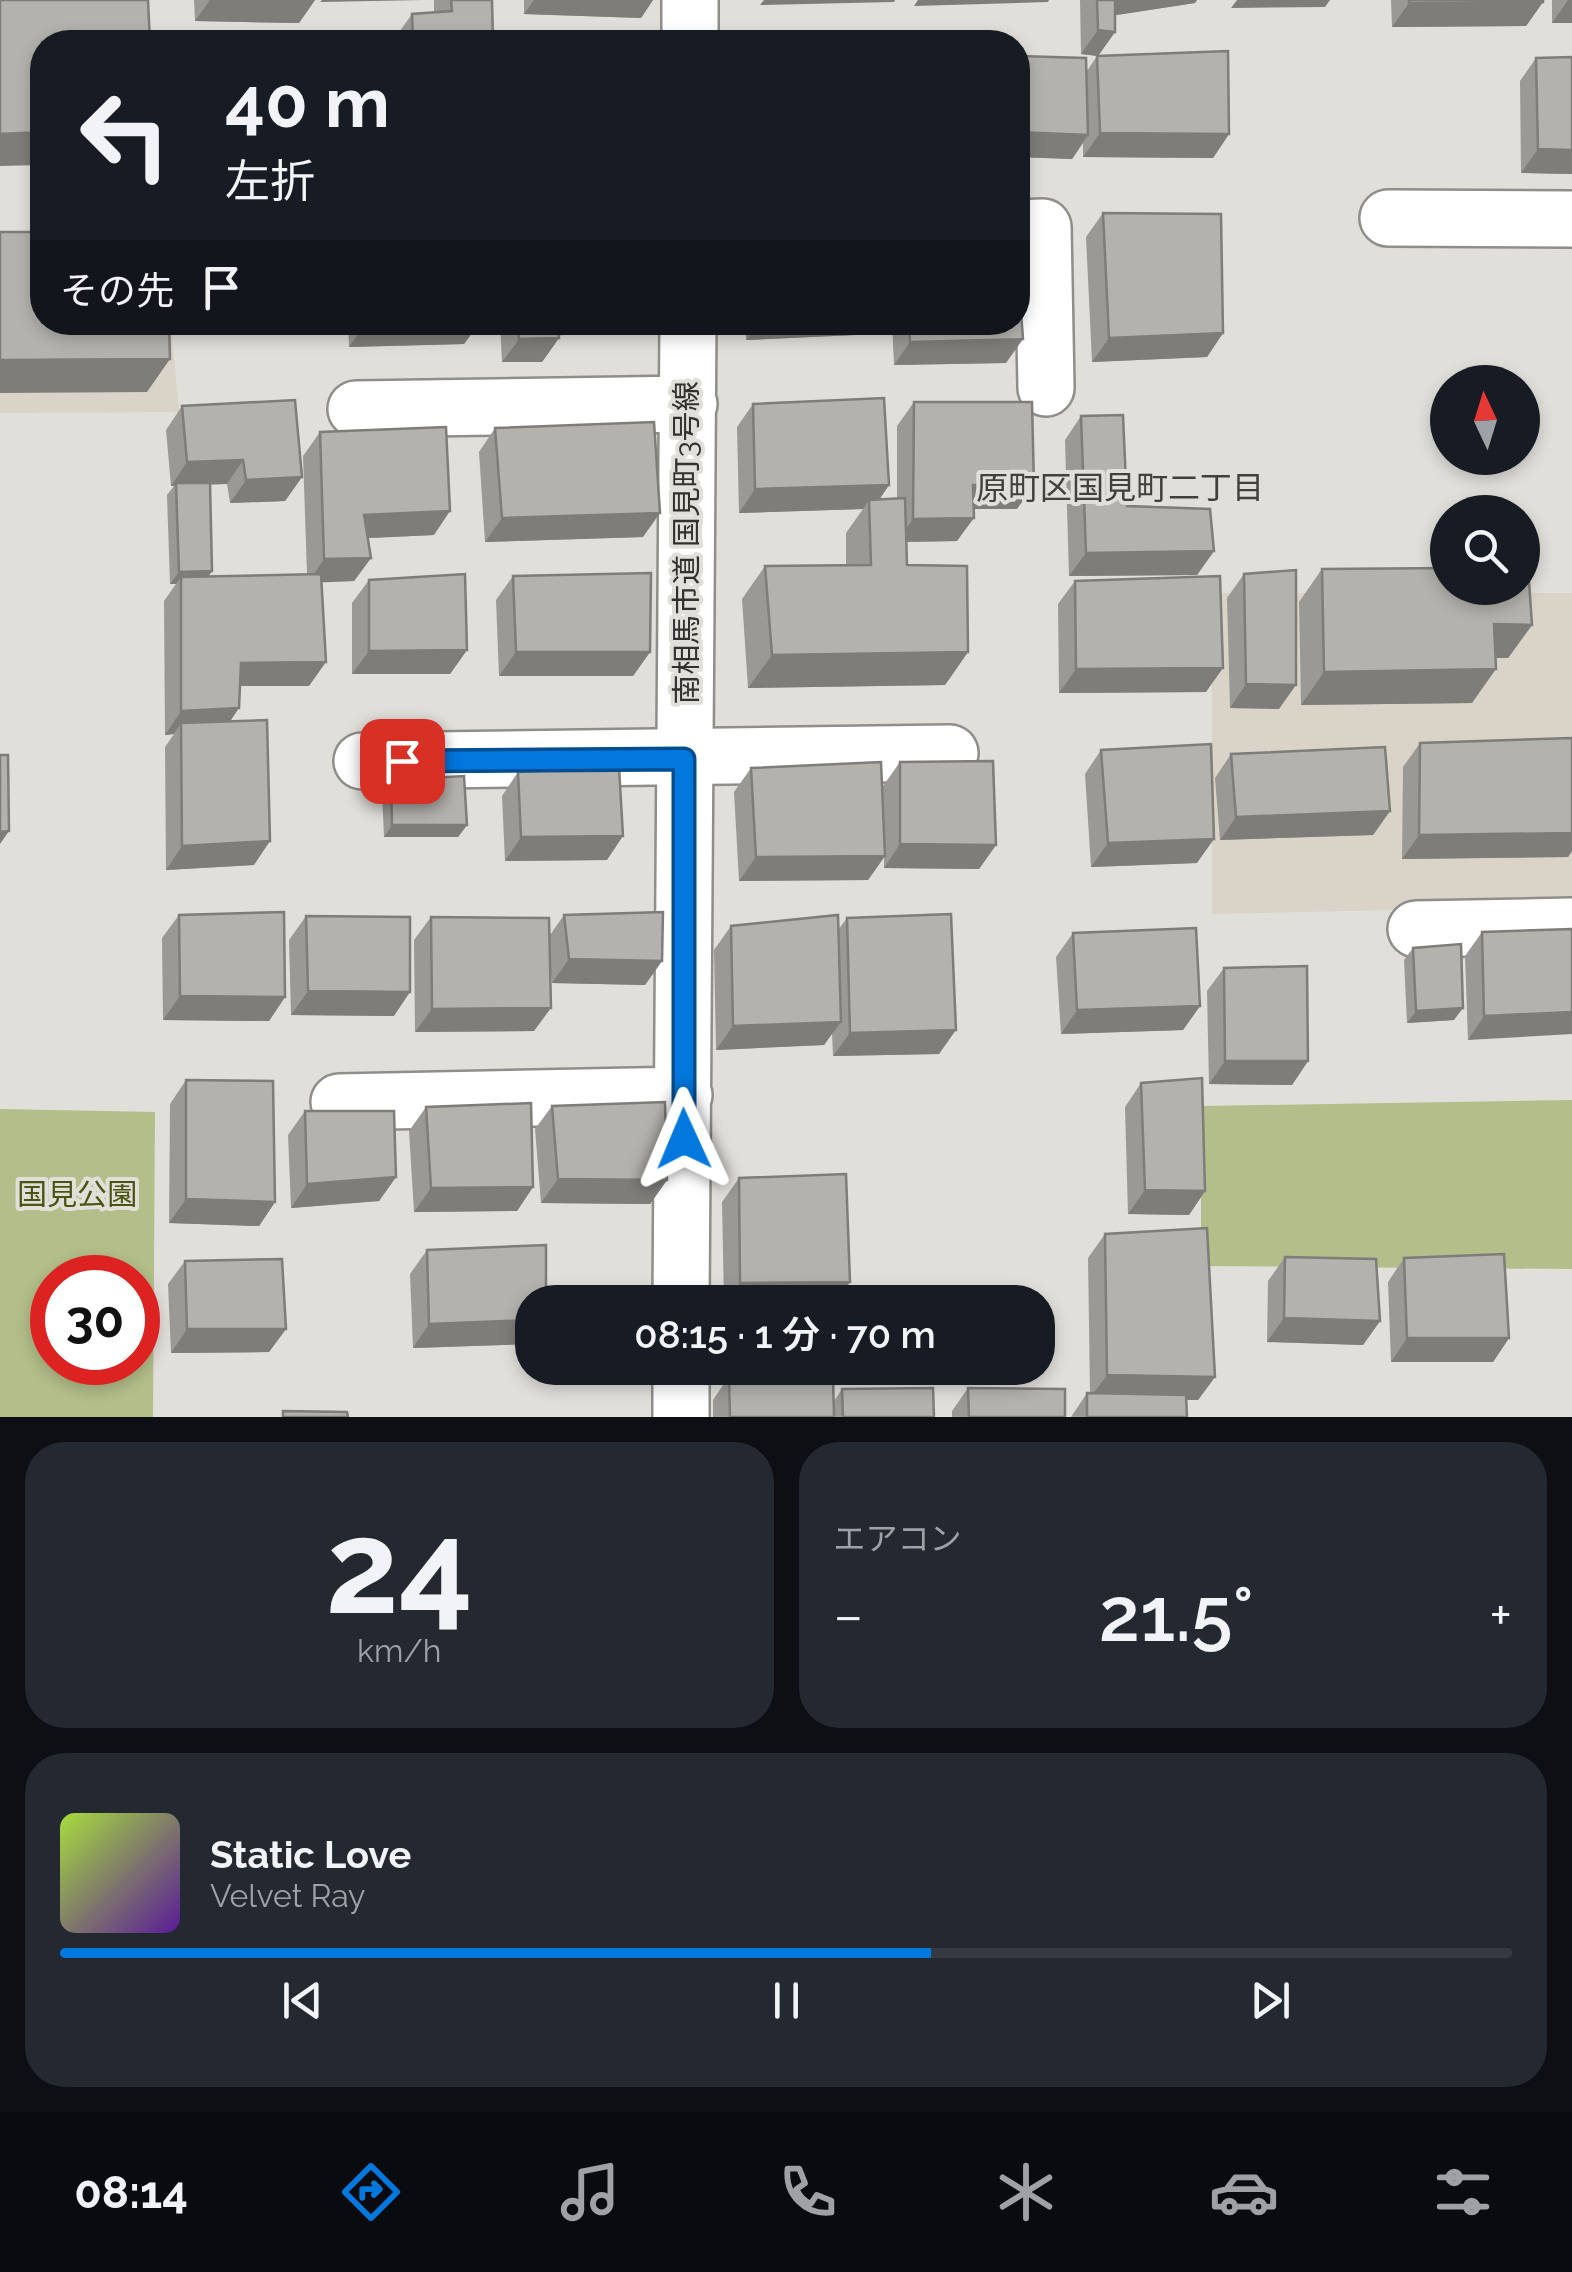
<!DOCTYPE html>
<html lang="ja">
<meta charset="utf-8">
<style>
:root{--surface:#171b24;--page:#242831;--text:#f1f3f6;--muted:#9ea1a6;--line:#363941;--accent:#0078de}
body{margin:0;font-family:Raleway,"Noto Sans JP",sans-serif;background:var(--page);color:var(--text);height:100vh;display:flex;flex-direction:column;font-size:38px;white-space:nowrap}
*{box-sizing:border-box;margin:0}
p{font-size:32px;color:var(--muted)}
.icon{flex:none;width:55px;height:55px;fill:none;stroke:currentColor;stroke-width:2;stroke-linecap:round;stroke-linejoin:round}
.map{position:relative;height:1417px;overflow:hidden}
.details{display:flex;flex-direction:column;gap:25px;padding:25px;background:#0d0f14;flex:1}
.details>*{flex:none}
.hud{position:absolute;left:30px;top:30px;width:1000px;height:305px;border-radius:40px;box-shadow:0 5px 15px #0003;background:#171b24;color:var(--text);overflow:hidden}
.needle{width:65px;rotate:356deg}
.buttons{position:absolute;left:1430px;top:365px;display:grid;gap:20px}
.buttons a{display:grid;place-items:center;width:110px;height:110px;border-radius:50%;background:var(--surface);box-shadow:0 5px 15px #0003;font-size:50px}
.speed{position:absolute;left:30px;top:1255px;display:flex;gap:20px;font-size:50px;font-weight:700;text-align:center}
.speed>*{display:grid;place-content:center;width:130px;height:130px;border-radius:50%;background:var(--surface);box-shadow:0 5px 15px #0003;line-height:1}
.speed .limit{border:15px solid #d22;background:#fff;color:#111}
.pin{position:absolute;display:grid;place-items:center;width:85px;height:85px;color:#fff;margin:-42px;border-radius:20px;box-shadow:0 5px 15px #0006}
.me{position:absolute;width:110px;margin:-55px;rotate:359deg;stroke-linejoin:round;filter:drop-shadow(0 0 8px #0008)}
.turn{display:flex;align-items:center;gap:35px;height:210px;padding:0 30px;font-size:45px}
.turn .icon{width:130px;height:130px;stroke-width:2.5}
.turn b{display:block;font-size:70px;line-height:85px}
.then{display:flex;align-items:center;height:95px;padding:0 30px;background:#0003;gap:20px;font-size:38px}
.big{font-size:75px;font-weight:600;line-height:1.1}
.details .tile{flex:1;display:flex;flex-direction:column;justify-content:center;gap:15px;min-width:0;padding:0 35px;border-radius:40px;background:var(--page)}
.details .dial{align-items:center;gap:0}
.dial b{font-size:130px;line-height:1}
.song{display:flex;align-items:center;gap:30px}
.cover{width:120px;height:120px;border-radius:15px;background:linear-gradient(135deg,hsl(80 70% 55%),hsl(270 70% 35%))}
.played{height:10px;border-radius:5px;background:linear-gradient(90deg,var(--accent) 60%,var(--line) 60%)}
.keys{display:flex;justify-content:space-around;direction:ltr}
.heat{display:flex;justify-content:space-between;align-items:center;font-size:55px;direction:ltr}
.details .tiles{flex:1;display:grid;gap:25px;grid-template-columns:1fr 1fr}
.tile:last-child{grid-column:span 2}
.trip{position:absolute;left:515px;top:1285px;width:540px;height:100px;border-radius:40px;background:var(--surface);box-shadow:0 5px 15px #0003;font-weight:600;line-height:100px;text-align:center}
.menu{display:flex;height:160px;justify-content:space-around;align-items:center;background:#090b0e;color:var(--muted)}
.menu .icon{width:70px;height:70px}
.menu .selected{color:var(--accent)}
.menu b{font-size:45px;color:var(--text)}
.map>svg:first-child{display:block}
.built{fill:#d9d3c8}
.green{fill:#b3be8a;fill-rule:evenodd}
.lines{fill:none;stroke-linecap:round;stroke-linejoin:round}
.street-casing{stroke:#908e8a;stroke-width:60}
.street{stroke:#fff;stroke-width:55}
.wall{fill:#9b9995}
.shaded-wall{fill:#7e7d79}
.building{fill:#b4b2ad;stroke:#7e7d79;stroke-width:2.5}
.route-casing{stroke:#004e90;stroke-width:25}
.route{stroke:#0078de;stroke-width:18}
.labels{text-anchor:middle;stroke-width:8;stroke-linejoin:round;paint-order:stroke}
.street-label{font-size:30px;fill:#323130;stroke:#e1dfda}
.park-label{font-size:30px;fill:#4b5511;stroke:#e1dfda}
.neighbourhood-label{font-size:32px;fill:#42403c;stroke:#e1dfda}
</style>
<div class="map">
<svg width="1572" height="1417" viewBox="0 0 1572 1417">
<rect width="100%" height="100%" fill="#e1dfda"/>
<path class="built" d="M 0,249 L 42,322 L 171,323 L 179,412 L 0,413 Z
M 1212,593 L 1572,593 L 1572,906 L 1212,914 Z"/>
<path class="green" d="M 1572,1100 L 1572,1269 L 1201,1266 L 1201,1106 Z
M 0,1109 L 155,1112 L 153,1417 L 0,1417 ZM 52,1278 L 138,1278 L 138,1362 L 52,1362 Z"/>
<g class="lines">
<g class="street-casing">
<path id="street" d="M 690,42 L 690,0
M 1388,218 L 1572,219
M 1018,228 L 1043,227 L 1046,388
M 356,409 L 689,404
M 362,761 L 950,753
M 1416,929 L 1572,926
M 339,1102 L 684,1095
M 681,1302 L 688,322
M 681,1417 L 681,1368"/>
</g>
<use href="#street" class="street"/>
</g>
<path class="wall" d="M 194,0 L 315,0 L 299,23 L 195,21 Z
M 434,0 L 492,0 L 493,42 L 395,42 L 395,38 L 412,14 L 434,13 Z
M 524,0 L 653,0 L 641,18 L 524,14 Z
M 1080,0 L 1197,0 L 1195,3 L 1115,15 L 1115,32 L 1098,56 L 1081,54 Z
M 1391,0 L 1543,0 L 1543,2 L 1526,26 L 1392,27 Z
M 1552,0 L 1572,0 L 1572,23 L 1552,23 Z
M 1018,56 L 1087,71 L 1097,56 L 1229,134 L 1213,158 L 1083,157 L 1083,143 L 1072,159 L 1018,157 Z
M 1572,57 L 1572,174 L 1521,173 L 1520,81 L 1536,58 Z
M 1103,213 L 1223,333 L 1207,357 L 1092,362 L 1086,237 Z
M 348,322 L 480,322 L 464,344 L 349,347 Z
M 500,322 L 652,322 L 648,328 L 558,335 L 559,338 L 542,362 L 502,362 Z
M 745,322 L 885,322 L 877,334 L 746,340 Z
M 892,322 L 1018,322 L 1006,363 L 894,365 Z
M 914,402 L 1017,509 L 974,509 L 957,541 L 906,542 L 907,565 L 968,652 L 945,685 L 748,688 L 742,599 L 765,566 L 846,565 L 846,533 L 863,509 L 739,513 L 737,427 L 753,404 L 889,485 L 879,499 L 897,498 L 897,426 Z
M 182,406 L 302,477 L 285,501 L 230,503 L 227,484 L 210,484 L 212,571 L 208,577 L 307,574 L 303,456 L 320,432 L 434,535 L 368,538 L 371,558 L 354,581 L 322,582 L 309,686 L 240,686 L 229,722 L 254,865 L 166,870 L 165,747 L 174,734 L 165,735 L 164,601 L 176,584 L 170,584 L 167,495 L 174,486 L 171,486 L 166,430 Z
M 1081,416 L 1127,506 L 1214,551 L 1197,575 L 1069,576 L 1065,440 Z
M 495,428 L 643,537 L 485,542 L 479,452 Z
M 1322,569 L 1532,625 L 1508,658 L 1495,658 L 1472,703 L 1301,705 L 1299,602 Z
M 1244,574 L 1279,709 L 1230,708 L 1227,598 Z
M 513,576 L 650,652 L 633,676 L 499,676 L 496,600 Z
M 369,580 L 467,650 L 450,674 L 352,674 L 352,603 Z
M 1075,581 L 1206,692 L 1059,693 L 1058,604 Z
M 1572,738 L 1572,851 L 1568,857 L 1402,859 L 1403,767 L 1420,743 Z
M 1101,750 L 1197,863 L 1091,867 L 1085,774 Z
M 1231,754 L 1390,811 L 1373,835 L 1220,840 L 1215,778 Z
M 900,762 L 996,845 L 979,869 L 884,868 L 884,857 L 868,880 L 739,881 L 734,792 L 751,768 L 883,828 L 883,786 Z
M 518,772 L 607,860 L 505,861 L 502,796 Z
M 391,780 L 467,825 L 458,837 L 384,837 L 382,792 Z
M 179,915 L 285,997 L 269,1021 L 163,1020 L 162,938 Z
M 564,915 L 662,961 L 645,985 L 552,983 L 550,962 L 534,1031 L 415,1032 L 414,940 L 431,917 L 550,935 Z
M 306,916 L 394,1016 L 291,1015 L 289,940 Z
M 847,918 L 939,1054 L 833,1056 L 832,1033 L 824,1045 L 716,1050 L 714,950 L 731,926 L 838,930 Z
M 1572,929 L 1468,1040 L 1465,956 L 1482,932 Z
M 1073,933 L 1200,1006 L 1183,1030 L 1061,1034 L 1056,957 Z
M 1413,948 L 1454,1020 L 1407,1023 L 1404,960 Z
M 1224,968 L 1308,1061 L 1292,1085 L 1209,1084 L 1207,991 Z
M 186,1080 L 275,1202 L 259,1226 L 169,1223 L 170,1104 Z
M 1141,1083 L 1205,1191 L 1189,1215 L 1128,1214 L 1125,1107 Z
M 552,1106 L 667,1180 L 650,1204 L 541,1203 L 535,1129 Z
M 426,1107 L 533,1187 L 517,1211 L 414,1212 L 409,1131 Z
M 305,1111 L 396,1177 L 379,1201 L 291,1208 L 288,1135 Z
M 739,1178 L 850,1282 L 836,1302 L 724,1302 L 722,1202 Z
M 1105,1234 L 1215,1377 L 1198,1400 L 1186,1400 L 1187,1417 L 1071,1417 L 1087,1393 L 1090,1393 L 1088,1258 Z
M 427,1250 L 532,1302 L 532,1339 L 529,1344 L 413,1348 L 410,1274 Z
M 1285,1257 L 1380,1321 L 1363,1345 L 1267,1342 L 1268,1281 Z
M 1404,1258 L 1509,1338 L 1493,1362 L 1391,1362 L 1388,1282 Z
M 185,1261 L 286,1329 L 269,1352 L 171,1353 L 168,1284 Z
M 729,1376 L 834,1401 L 842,1389 L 934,1417 L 713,1417 L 713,1400 Z
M 968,1388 L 1065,1417 L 952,1417 L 952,1411 Z"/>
<path class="shaded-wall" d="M 210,0 L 315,0 L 299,23 L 195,21 Z
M 322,0 L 424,0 L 320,2 Z
M 534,0 L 653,0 L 641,18 L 524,14 Z
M 764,0 L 895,0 L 894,2 L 760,5 Z
M 918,0 L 1049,0 L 1048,2 L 914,6 Z
M 1111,0 L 1197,0 L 1195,3 L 1098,18 Z
M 1237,0 L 1330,0 L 1325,7 L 1231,8 Z
M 1568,0 L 1572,0 L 1572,23 L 1552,23 Z
M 1543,2 L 1526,26 L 1392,27 L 1409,3 Z
M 1098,30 L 1115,32 L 1098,56 L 1081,54 Z
M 42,132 L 42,165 L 0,166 L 0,134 Z
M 1018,132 L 1088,135 L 1072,159 L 1018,157 Z
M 1100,133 L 1229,134 L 1213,158 L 1083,157 Z
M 1538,149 L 1572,150 L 1572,174 L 1521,173 Z
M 480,322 L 464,344 L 349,347 L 366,323 Z
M 549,322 L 652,322 L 648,328 L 540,337 Z
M 758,322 L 885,322 L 877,334 L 746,340 Z
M 1223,333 L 1207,357 L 1092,362 L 1109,338 Z
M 559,338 L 542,362 L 502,362 L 519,339 Z
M 1023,339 L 1006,363 L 894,365 L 910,342 Z
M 170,359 L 147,392 L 0,393 L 0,360 Z
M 243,460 L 227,484 L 176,486 L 176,483 L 174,486 L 171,486 L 187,462 Z
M 302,477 L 285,501 L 230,503 L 246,480 Z
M 889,485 L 873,509 L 869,500 L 863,509 L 739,513 L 755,489 Z
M 973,485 L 1034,485 L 1017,509 L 957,509 Z
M 450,511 L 434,535 L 348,539 L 364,515 Z
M 660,513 L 643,537 L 485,542 L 502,518 Z
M 974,518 L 957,541 L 897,542 L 913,519 Z
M 1214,551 L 1197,575 L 1069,576 L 1086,553 Z
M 371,558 L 354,581 L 308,583 L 324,559 Z
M 212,571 L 203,584 L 181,577 L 176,584 L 170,584 L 179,572 Z
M 1494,624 L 1532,625 L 1508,658 L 1471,658 Z
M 467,650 L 450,674 L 352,674 L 369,651 Z
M 516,652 L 650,652 L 633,676 L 499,676 Z
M 968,652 L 945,685 L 748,688 L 772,655 Z
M 326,662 L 309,686 L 224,686 L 241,663 Z
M 1223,668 L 1206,692 L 1059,693 L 1076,669 Z
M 1496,669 L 1472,703 L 1301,705 L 1324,672 Z
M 1246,684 L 1296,685 L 1279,709 L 1230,708 Z
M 239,708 L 223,732 L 181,723 L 174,734 L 165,735 L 181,711 Z
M 1390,811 L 1373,835 L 1220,840 L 1236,817 Z
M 392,825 L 467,825 L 458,837 L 384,837 Z
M 9,831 L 0,844 L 0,832 Z
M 1572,833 L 1572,851 L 1568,857 L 1402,859 L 1419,835 Z
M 623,836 L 607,860 L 505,861 L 521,837 Z
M 1214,839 L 1197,863 L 1091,867 L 1108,843 Z
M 270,841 L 254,865 L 166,870 L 182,846 Z
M 900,844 L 996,845 L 979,869 L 884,868 Z
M 885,856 L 868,880 L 739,881 L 756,857 Z
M 569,959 L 662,961 L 645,985 L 552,983 Z
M 308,991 L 410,992 L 394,1016 L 291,1015 Z
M 180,996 L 285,997 L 269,1021 L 163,1020 Z
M 1200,1006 L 1183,1030 L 1061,1034 L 1077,1010 Z
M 551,1008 L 534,1031 L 415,1032 L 432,1009 Z
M 1463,1008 L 1454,1020 L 1407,1023 L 1416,1011 Z
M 1572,1012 L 1572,1034 L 1468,1040 L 1484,1016 Z
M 841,1022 L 824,1045 L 716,1050 L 733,1026 Z
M 956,1030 L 939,1054 L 833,1056 L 850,1033 Z
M 1225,1061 L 1308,1061 L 1292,1085 L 1209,1084 Z
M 396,1177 L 379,1201 L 291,1208 L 307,1184 Z
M 558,1179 L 667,1180 L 650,1204 L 541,1203 Z
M 533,1187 L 517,1211 L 414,1212 L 431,1188 Z
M 1145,1190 L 1205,1191 L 1189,1215 L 1128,1214 Z
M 186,1199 L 275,1202 L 259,1226 L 169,1223 Z
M 850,1282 L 836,1302 L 727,1302 L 740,1283 Z
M 1284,1318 L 1380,1321 L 1363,1345 L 1267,1342 Z
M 532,1320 L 532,1339 L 529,1344 L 413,1348 L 429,1324 Z
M 187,1329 L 286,1329 L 269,1352 L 171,1353 Z
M 1407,1338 L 1509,1338 L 1493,1362 L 1391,1362 Z
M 1107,1375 L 1215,1377 L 1198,1400 L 1090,1398 Z"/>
<path class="building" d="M 0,0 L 148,0 L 150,42 L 42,42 L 42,132 L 0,134 Z
M 451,0 L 492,0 L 493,42 L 413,42 L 412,14 L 452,11 Z
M 1097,0 L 1115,0 L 1115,32 L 1098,30 Z
M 1409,0 L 1543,0 L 1543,2 L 1409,3 Z
M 1228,51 L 1229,134 L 1100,133 L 1097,56 Z
M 1018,56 L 1086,58 L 1088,135 L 1018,132 Z
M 1572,57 L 1572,150 L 1538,149 L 1536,58 Z
M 1103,213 L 1221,214 L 1223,333 L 1109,338 Z
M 0,232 L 42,232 L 42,322 L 169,322 L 170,359 L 0,360 Z
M 1018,271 L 1023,339 L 910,342 L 909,322 L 1018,322 Z
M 518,322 L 557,322 L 559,338 L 519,339 Z
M 884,398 L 889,485 L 755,489 L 753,404 Z
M 295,400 L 302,477 L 246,480 L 243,460 L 187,462 L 182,406 Z
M 914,402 L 1032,402 L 1034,485 L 973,485 L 974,518 L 913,519 Z
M 1123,415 L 1127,506 L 1210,509 L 1214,551 L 1086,553 L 1081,416 Z
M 654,422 L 660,513 L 502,518 L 495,428 Z
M 446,427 L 450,511 L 364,515 L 371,558 L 324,559 L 320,432 Z
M 176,483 L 210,483 L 212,571 L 179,572 Z
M 905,498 L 907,565 L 967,566 L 968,652 L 772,655 L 765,566 L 871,565 L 869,500 Z
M 1522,567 L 1528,567 L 1532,625 L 1494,624 L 1496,669 L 1324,672 L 1322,569 L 1448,568 L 1448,588 L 1522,588 Z
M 1296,570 L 1296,685 L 1246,684 L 1244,574 Z
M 651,573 L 650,652 L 516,652 L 513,576 Z
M 321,574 L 326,662 L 241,663 L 239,708 L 181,711 L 181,577 Z
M 465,574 L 467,650 L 369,651 L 369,580 Z
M 1220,576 L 1223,668 L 1076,669 L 1075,581 Z
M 267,720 L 270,841 L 182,846 L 181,723 Z
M 1572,738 L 1572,833 L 1419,835 L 1420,743 Z
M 1211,744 L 1214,839 L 1108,843 L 1101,750 Z
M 1385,747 L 1390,811 L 1236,817 L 1231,754 Z
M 0,755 L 8,755 L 9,831 L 0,832 Z
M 993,761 L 996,845 L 900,844 L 900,762 Z
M 881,762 L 885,856 L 756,857 L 751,768 Z
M 619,767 L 623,836 L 521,837 L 518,772 Z
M 464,776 L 467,825 L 392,825 L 391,780 Z
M 284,912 L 285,997 L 180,996 L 179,915 Z
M 663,912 L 662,961 L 569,959 L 564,915 Z
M 951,914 L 956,1030 L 850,1033 L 847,918 Z
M 838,915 L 841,1022 L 733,1026 L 731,926 Z
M 306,916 L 410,917 L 410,992 L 308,991 Z
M 431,917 L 549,918 L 551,1008 L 432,1009 Z
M 1196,928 L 1200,1006 L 1077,1010 L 1073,933 Z
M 1572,929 L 1572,1012 L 1484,1016 L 1482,932 Z
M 1461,944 L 1463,1008 L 1416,1011 L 1413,948 Z
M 1307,966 L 1308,1061 L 1225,1061 L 1224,968 Z
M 1202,1078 L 1205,1191 L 1145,1190 L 1141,1083 Z
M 186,1080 L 273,1081 L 275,1202 L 186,1199 Z
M 665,1102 L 667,1180 L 558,1179 L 552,1106 Z
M 531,1103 L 533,1187 L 431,1188 L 426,1107 Z
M 305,1111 L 394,1111 L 396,1177 L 307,1184 Z
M 846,1174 L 850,1282 L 740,1283 L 739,1178 Z
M 1207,1228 L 1215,1377 L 1107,1375 L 1105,1234 Z
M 546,1245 L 546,1302 L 532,1302 L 532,1320 L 429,1324 L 427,1250 Z
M 1504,1254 L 1509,1338 L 1407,1338 L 1404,1258 Z
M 1285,1257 L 1376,1259 L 1380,1321 L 1284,1318 Z
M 282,1259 L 286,1329 L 187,1329 L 185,1261 Z
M 729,1376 L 833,1377 L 834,1417 L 730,1417 Z
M 933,1388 L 934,1417 L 843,1417 L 842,1389 Z
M 968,1388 L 1065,1389 L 1065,1417 L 969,1417 Z
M 1087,1393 L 1186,1395 L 1187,1417 L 1087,1417 Z
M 283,1411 L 347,1412 L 348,1417 L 283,1417 Z"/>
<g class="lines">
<g class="route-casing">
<path id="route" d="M 402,761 L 684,759 L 684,1139"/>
</g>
<use href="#route" class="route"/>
</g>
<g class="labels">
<g class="street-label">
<text transform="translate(687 543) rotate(-90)" y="10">南相馬市道 国見町3号線</text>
</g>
<g class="park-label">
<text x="77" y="1205">国見公園</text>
</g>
<g class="neighbourhood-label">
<text x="1120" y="499">原町区国見町二丁目</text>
</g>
</g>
</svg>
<div class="buttons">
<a><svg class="needle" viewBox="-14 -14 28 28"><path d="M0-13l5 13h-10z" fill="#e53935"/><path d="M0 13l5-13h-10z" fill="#9ea1a6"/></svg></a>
<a><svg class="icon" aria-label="search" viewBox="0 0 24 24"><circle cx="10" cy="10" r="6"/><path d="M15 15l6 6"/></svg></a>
</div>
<div class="speed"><div class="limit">30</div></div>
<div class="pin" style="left:402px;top:761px;background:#d93025"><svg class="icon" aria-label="arrive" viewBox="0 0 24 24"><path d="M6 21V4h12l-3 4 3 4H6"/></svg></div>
<svg class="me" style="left:684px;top:1139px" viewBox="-20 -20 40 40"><path d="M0-17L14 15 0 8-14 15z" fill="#0078de" stroke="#fff" stroke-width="4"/></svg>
<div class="trip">08:15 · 1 分 · 70 m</div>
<div class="hud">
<div class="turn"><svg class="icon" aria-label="left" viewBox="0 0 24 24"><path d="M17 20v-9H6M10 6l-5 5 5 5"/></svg><div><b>40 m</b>左折</div></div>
<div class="then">その先<svg class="icon" aria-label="arrive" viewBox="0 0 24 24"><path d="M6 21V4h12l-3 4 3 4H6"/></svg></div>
</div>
</div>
<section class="details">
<div class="tiles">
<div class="tile dial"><b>24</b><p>km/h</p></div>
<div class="tile"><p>エアコン</p>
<div class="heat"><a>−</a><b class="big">21.5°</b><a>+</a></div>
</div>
<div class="tile">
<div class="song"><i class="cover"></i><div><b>Static Love</b><p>Velvet Ray</p></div></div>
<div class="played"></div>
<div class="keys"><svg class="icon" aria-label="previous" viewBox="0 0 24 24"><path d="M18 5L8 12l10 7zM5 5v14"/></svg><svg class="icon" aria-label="pause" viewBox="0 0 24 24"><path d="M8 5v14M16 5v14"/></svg><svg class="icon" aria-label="next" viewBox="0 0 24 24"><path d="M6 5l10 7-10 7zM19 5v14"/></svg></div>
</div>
</div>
</section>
<nav class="menu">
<b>08:14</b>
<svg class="icon selected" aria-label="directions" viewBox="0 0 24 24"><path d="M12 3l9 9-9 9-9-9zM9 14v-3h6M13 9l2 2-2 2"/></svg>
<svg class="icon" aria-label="music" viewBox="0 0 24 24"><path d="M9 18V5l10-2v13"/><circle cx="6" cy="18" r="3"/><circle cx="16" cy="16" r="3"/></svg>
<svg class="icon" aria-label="phone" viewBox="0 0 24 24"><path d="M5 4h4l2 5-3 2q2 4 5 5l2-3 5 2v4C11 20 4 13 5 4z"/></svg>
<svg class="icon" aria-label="climate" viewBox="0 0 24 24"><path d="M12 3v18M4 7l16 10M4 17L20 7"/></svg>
<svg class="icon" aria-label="car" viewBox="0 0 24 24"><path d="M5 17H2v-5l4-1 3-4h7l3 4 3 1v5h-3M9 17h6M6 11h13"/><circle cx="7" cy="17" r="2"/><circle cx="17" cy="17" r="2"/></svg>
<svg class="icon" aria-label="filters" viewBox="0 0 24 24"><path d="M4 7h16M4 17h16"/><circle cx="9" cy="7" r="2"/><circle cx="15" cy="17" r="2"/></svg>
</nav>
